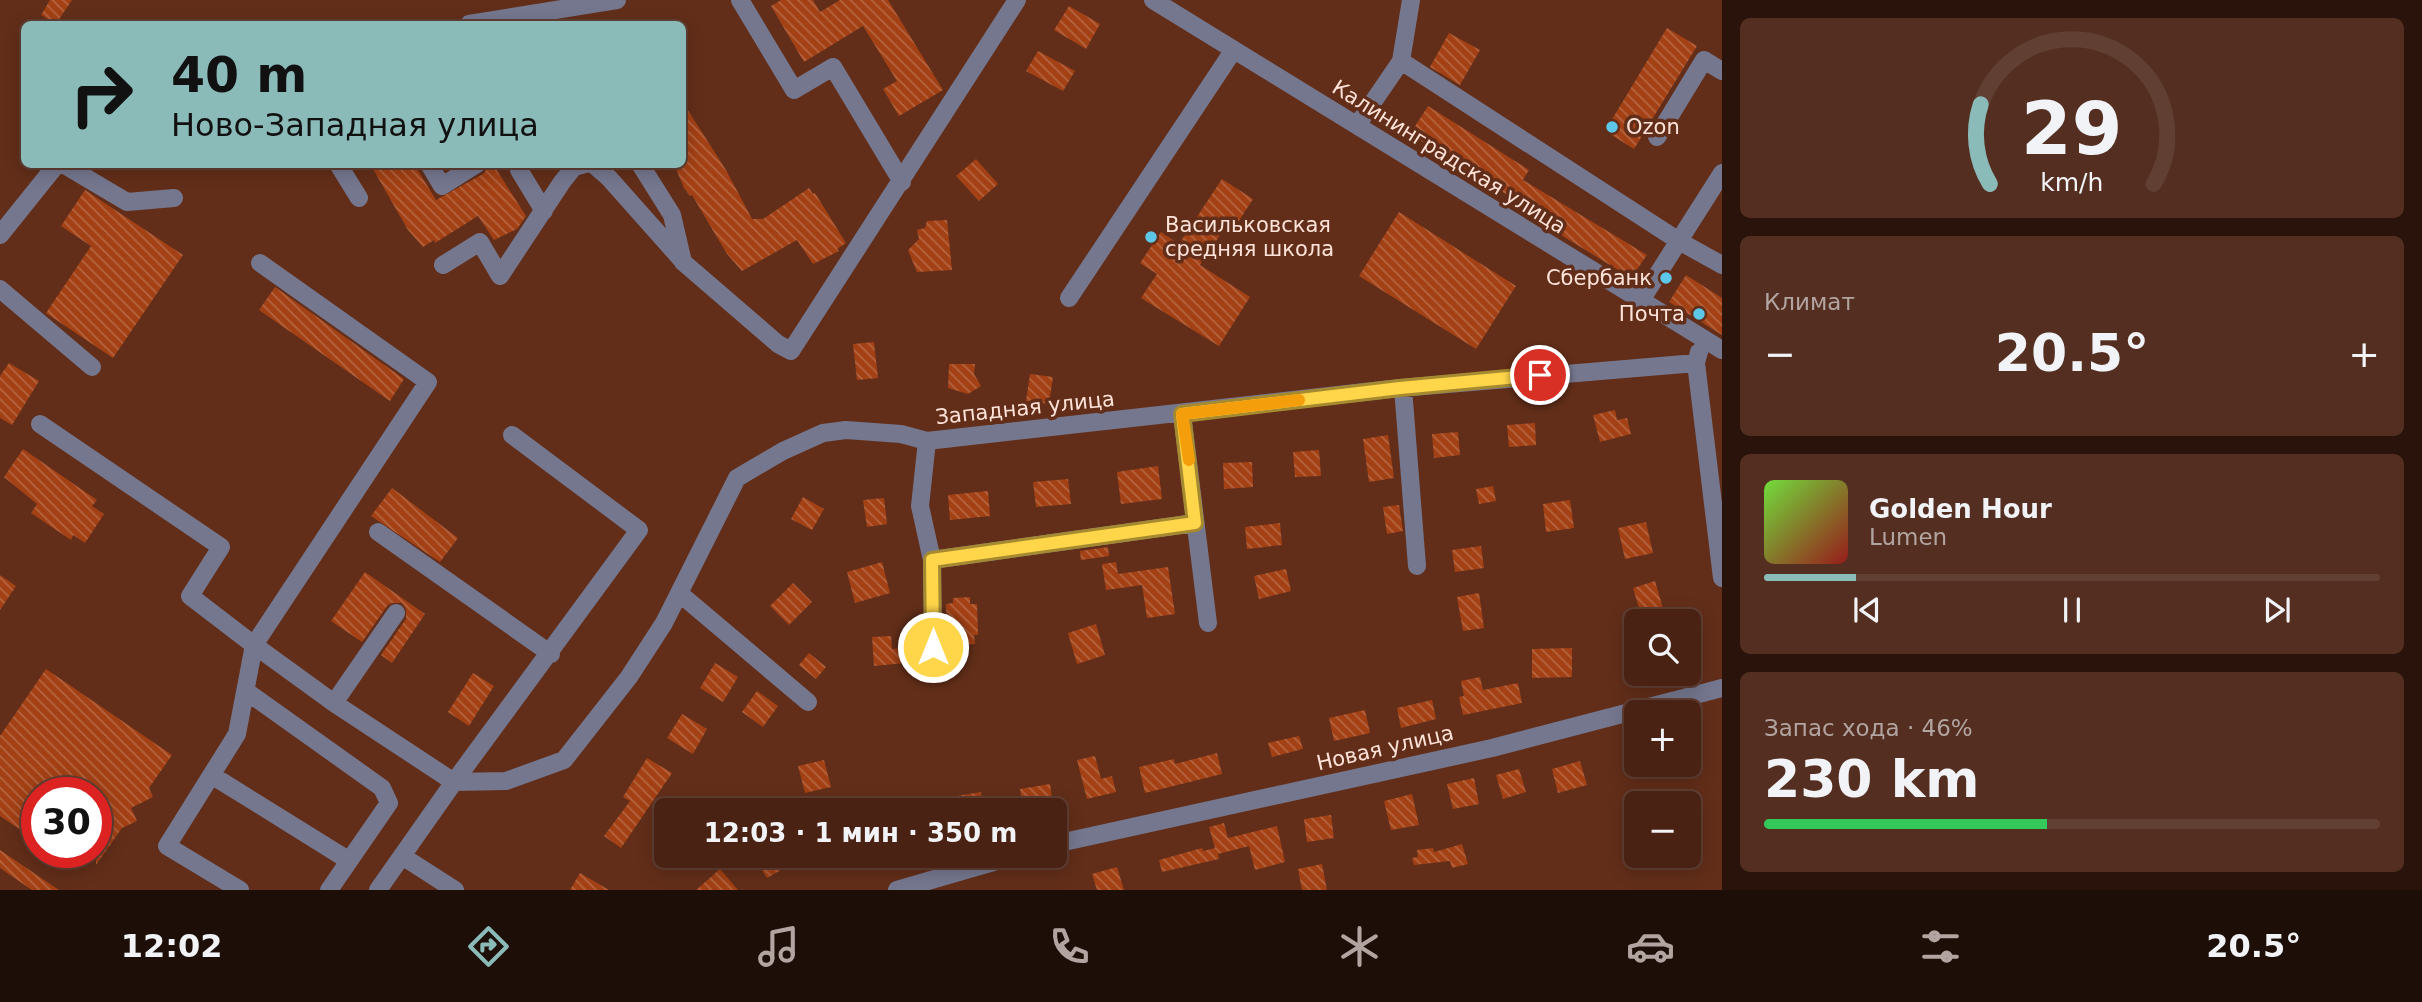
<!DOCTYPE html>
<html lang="ru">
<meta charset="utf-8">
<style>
:root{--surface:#4a2213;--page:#542f21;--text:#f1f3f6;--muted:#b2a4a0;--line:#613f33;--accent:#8bbbb9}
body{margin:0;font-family:"DejaVu Sans",sans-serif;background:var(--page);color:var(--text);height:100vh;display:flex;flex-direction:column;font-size:26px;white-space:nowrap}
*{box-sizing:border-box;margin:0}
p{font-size:23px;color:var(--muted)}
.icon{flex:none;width:38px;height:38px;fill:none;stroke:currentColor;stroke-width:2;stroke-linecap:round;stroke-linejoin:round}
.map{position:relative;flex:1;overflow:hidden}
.panel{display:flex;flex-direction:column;gap:18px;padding:18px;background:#29130a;width:700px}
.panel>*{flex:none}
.guide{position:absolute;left:21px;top:21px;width:665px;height:147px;border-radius:10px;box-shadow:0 4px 18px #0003,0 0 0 2px var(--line);background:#8bbbb9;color:#111;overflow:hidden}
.buttons{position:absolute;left:1624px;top:609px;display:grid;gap:14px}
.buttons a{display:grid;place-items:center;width:77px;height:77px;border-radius:10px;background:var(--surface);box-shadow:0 4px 18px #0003,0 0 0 2px var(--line);font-size:35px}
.speed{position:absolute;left:21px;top:777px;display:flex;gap:14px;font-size:35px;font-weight:700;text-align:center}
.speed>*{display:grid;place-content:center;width:91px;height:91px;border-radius:50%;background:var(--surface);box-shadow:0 4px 18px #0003,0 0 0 2px var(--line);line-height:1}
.speed .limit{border:10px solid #d22;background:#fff;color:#111}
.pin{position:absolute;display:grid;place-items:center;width:60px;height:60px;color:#fff;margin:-30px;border:4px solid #fff;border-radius:50%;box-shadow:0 2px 7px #0007}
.me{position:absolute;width:77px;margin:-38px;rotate:0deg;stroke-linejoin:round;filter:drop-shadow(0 0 5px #0008)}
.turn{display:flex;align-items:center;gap:24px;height:147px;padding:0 35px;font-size:32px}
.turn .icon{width:91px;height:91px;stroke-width:2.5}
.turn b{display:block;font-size:49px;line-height:60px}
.big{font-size:52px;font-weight:700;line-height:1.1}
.panel .tile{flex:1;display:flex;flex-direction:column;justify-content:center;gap:10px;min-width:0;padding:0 24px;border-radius:10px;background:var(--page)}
.panel .dial{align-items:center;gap:0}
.dial svg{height:182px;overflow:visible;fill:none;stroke:var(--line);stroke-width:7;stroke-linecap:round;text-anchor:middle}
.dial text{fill:var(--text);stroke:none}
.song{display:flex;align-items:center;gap:21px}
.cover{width:84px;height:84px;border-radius:10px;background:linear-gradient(135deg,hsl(100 70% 55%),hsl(0 70% 35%))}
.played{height:7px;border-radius:4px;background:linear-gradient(90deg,var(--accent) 15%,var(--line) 15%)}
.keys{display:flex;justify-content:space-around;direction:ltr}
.heat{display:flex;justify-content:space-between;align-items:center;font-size:38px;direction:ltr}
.charge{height:10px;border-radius:5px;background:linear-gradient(90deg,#34c759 46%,var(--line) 0)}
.trip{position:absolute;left:654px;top:798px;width:413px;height:70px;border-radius:10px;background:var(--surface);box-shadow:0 4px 18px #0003,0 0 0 2px var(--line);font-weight:700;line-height:70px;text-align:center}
.dock{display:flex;height:112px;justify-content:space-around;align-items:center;background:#1e0e08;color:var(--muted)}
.dock .icon{width:49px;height:49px}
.dock .active{color:var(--accent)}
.dock b{font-size:32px;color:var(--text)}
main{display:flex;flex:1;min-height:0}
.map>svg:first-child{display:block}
.building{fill:url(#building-back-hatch)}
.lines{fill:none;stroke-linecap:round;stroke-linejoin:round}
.minor{stroke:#75778f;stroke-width:18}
.route-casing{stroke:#a68a30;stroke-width:18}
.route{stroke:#ffd54a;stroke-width:12}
.slow{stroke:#f59e0b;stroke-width:12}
.poi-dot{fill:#5dc7e8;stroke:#622e19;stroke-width:2.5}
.labels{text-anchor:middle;stroke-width:7;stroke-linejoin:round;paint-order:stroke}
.poi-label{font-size:21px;fill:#fee3d9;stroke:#622e19;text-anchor:start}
.street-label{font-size:21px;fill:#fee3d9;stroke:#622e19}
</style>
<main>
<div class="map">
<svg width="1722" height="890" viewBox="0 0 1722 890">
<defs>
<pattern id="building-back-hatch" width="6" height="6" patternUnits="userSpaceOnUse" patternTransform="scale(1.75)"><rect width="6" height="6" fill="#a34014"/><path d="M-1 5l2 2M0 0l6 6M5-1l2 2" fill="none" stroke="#b56541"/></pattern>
</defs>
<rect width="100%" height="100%" fill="#622e19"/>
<path class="building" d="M 50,0 L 72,0 L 56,24 L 41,15 Z
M 781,0 L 813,0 L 820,12 L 840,0 L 888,0 L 943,90 L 899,116 L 883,89 L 897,81 L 863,26 L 804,62 L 771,6 Z
M 1069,6 L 1100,24 L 1086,49 L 1054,30 Z
M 1667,28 L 1697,46 L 1634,149 L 1605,131 Z
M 1449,33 L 1480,50 L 1460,85 L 1430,67 Z
M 1038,51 L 1075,71 L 1063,91 L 1026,71 Z
M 682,101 L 726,170 L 752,219 L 763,219 L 809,188 L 813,194 L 815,193 L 846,243 L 837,249 L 839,251 L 813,264 L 797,240 L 742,271 L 727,254 L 692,195 L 690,196 L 684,188 L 674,164 L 682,164 Z
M 1428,106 L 1529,170 L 1523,180 L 1647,255 L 1631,278 L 1522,211 L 1525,206 L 1410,134 Z
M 976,159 L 998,184 L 979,201 L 956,176 Z
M 380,164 L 414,164 L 436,200 L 483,174 L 490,165 L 494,170 L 496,169 L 526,216 L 517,229 L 494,240 L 478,216 L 435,243 L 434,240 L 423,247 L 408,230 L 373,169 Z
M 1222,179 L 1253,199 L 1233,230 L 1226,226 L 1200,265 L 1250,297 L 1219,346 L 1141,298 L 1157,274 L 1140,263 L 1161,232 L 1179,244 Z
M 85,190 L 183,255 L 113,358 L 46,313 L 91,246 L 61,226 Z
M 1399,212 L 1516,286 L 1476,349 L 1359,276 Z
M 947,220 L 952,270 L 917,272 L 908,250 L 919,239 L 917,230 L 925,228 L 927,221 Z
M 1686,275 L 1722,298 L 1722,335 L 1669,302 Z
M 275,287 L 404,379 L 390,401 L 259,310 Z
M 874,342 L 878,378 L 857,380 L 853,344 Z
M 9,363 L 39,381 L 12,425 L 0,418 L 0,376 Z
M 949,364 L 975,364 L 974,374 L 981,386 L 968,394 L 948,388 Z
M 1030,374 L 1053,377 L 1049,404 L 1026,401 Z
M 1615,410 L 1617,420 L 1627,418 L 1631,434 L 1600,442 L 1593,415 Z
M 1535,423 L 1536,445 L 1509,447 L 1507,425 Z
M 1458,432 L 1460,455 L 1434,458 L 1432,434 Z
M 1388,435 L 1394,478 L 1369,482 L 1363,439 Z
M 23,449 L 97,500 L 92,506 L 104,514 L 85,543 L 73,535 L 71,540 L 31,513 L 37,504 L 4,477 Z
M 1319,450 L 1321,476 L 1295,477 L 1293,452 Z
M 1252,462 L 1253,487 L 1224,489 L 1223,463 Z
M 1158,466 L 1162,499 L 1121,504 L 1117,472 Z
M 1068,479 L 1071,504 L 1036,507 L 1033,482 Z
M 1493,486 L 1496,501 L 1479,504 L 1476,489 Z
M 392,488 L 458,538 L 440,562 L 371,516 Z
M 988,491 L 990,516 L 950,520 L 948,495 Z
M 803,497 L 824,509 L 812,530 L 791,519 Z
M 884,498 L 887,524 L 867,527 L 863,500 Z
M 1570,500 L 1574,528 L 1546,532 L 1543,504 Z
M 1399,505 L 1403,531 L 1387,534 L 1383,507 Z
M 1646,522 L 1653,553 L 1625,559 L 1618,528 Z
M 1280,523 L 1282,545 L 1247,549 L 1245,527 Z
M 1481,546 L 1484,568 L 1455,572 L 1452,550 Z
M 1108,547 L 1109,556 L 1081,560 L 1080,551 Z
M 882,562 L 890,593 L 855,603 L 847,572 Z
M 1116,562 L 1118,574 L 1168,567 L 1175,614 L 1147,618 L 1142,585 L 1106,590 L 1102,564 Z
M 1286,569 L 1291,591 L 1259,599 L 1254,576 Z
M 365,572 L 425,614 L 392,663 L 381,655 L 406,619 L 406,609 L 402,603 L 392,603 L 387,606 L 362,642 L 331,621 Z
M 0,575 L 16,586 L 0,610 Z
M 1655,581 L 1663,608 L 1641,615 L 1633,588 Z
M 793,583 L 812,602 L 789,625 L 770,606 Z
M 1479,593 L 1484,628 L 1463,631 L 1457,597 Z
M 970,597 L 970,604 L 977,604 L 978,635 L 974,635 L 975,644 L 954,645 L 952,639 L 947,639 L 946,604 L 953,603 L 953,598 Z
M 1096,624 L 1105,655 L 1077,664 L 1068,633 Z
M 891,636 L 892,649 L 904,648 L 905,663 L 874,666 L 872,637 Z
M 1572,648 L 1572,677 L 1532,678 L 1532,649 Z
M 809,653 L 826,667 L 816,679 L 799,665 Z
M 715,663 L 738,677 L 723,702 L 700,688 Z
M 46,669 L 172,755 L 149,788 L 153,797 L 131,808 L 137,821 L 122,828 L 96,865 L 96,793 L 37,793 L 37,841 L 0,816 L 0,736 Z
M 473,673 L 494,686 L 469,726 L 448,712 Z
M 1480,677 L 1483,690 L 1518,683 L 1522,703 L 1463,715 L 1459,697 L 1464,696 L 1461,681 Z
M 757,691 L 778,706 L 763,727 L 742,712 Z
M 1432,700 L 1436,719 L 1401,728 L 1397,708 Z
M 1365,710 L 1370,733 L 1334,741 L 1329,718 Z
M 682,714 L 707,729 L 693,754 L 667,738 Z
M 1299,736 L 1303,749 L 1272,757 L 1268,743 Z
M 1217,753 L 1222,774 L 1145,793 L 1139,767 L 1174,759 L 1175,764 Z
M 1095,756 L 1101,779 L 1112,776 L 1116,792 L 1087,799 L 1077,760 Z
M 647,758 L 672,773 L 621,848 L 604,836 L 630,801 L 623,797 Z
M 824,760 L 831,787 L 805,793 L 798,766 Z
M 1580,761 L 1587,785 L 1558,793 L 1552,769 Z
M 1519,769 L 1526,792 L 1503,799 L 1496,775 Z
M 1474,778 L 1479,804 L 1453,809 L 1447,784 Z
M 1050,784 L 1054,810 L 1023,810 L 1020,789 Z
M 981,792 L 983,810 L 952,810 L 950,797 Z
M 1412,794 L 1419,825 L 1391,830 L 1384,801 Z
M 1331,815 L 1334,838 L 1307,842 L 1304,819 Z
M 1224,823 L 1228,838 L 1277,826 L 1285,862 L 1255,870 L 1249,846 L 1218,854 L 1219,859 L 1162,872 L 1159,860 L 1202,848 L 1203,851 L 1215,848 L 1209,827 Z
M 1462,844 L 1468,864 L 1452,868 L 1450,861 L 1414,865 L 1412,858 L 1418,857 L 1417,850 L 1433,848 L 1434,852 Z
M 0,850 L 59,890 L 32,890 L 0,868 Z
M 753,856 L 806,856 L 767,878 Z
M 1322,864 L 1327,890 L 1302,890 L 1298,869 Z
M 1117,867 L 1124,890 L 1097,890 L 1092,874 Z
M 720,869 L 738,890 L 696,890 Z
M 580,873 L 609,890 L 570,890 Z"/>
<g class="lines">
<path class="minor" d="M 740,0 L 794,90 L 833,67 L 902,182
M 1153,0 L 1722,350
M 469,24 L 617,0
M 1401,61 L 1679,241 L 1722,265
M 1358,124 L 1401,61 L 1411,0
M 1657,137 L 1704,60 L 1722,71
M 63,164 L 127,202 L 174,198
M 338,164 L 359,198
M 429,164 L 442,186 L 477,164
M 593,164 L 609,178 L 681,259
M 640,164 L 672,215 L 683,262 L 778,344 L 791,351 L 1017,0
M 519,170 L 544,211
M 0,235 L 57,164
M 260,263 L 428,382 L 254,645 L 334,703 L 454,782 L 639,530 L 512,435
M 443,265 L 480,242 L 500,276 L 562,182 L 574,167 L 585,164
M 0,289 L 92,367
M 1069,298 L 1233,51
M 1640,302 L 1722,173
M 1699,352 L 1696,363 L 1722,578
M 1403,388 L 1417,566
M 1182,414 L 1208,623
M 40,424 L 221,547 L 190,596 L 254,645 L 237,734 L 167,846 L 240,890
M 927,441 L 920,506 L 932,560 L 933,647
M 378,532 L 551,654
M 932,560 L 1195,523
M 679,593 L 808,702
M 246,691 L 382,788 L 389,803 L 329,890
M 334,703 L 396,613
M 213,776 L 348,860
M 1055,844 L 1492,748 L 1722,688
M 402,856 L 455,890
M 378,890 L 454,782 L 506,781 L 564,760 L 629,677 L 664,623 L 737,478 L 783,451 L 823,433 L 846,430 L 901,434 L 927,441 L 1400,388 L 1696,363
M 897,890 L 1014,856"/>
</g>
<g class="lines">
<g class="route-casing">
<path id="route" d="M 933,647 L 932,560 L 1195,523 L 1182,414 L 1400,388 L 1540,375"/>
</g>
<use href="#route" class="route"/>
<path class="slow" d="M 1189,460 L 1182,414 L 1299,400"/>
</g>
<g class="poi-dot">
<circle cx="1612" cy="127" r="7"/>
<circle cx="1151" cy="237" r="7"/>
<circle cx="1666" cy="278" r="7"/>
<circle cx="1699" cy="314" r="7"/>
</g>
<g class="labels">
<g class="poi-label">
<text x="1626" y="134">Ozon</text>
<text x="1165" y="232">Васильковская<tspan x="1165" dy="24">средняя школа</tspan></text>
<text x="1652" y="285" text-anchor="end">Сбербанк</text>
<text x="1685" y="321" text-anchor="end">Почта</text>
</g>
<g class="street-label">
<text transform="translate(1449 157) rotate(32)" y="7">Калининградская улица</text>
<text transform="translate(1025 408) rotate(-6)" y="7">Западная улица</text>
<text transform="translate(1385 748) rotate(-13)" y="7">Новая улица</text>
</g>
</g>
</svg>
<div class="buttons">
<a><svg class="icon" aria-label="search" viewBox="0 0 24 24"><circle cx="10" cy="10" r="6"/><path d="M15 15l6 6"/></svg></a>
<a>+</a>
<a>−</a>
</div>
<div class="speed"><div class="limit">30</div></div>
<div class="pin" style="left:1540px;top:375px;background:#d93025"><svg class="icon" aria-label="arrive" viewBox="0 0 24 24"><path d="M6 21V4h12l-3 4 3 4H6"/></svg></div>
<svg class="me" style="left:933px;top:647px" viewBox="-20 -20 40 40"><circle r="17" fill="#ffd54a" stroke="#fff" stroke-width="3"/><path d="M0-11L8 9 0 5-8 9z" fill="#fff"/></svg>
<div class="trip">12:03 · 1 мин · 350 m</div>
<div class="guide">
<div class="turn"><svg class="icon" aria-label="right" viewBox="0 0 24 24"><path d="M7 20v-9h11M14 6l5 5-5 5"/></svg><div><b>40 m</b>Ново-Западная улица</div></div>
</div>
</div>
<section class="panel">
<div class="tile dial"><svg viewBox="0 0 100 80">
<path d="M14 69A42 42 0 1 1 86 69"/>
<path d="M14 69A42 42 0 0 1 10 34" stroke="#8bbbb9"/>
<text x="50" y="56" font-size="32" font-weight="700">29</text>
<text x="50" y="72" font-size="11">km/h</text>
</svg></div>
<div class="tile"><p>Климат</p>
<div class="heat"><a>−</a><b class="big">20.5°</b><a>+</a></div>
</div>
<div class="tile">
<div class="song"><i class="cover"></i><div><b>Golden Hour</b><p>Lumen</p></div></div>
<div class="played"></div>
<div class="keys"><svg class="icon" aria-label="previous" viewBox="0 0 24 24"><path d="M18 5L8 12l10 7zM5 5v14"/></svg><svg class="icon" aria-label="pause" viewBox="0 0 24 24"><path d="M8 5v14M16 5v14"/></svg><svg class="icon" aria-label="next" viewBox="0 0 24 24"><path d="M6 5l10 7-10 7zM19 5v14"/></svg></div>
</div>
<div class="tile"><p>Запас хода · 46%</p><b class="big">230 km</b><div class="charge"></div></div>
</section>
</main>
<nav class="dock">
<b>12:02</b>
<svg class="icon active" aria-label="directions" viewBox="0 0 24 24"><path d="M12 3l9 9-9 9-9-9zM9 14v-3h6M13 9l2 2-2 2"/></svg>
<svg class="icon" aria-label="music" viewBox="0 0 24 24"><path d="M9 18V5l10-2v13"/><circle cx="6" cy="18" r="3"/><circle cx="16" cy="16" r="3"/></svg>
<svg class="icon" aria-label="phone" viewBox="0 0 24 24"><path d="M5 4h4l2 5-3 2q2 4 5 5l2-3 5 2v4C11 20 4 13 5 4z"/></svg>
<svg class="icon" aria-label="climate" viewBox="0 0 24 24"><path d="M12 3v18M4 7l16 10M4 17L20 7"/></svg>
<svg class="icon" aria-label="car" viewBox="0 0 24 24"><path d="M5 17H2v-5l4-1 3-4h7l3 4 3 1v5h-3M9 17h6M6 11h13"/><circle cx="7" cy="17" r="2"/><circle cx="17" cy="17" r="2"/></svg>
<svg class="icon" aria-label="filters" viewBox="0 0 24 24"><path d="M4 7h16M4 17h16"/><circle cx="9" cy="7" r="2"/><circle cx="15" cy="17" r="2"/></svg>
<b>20.5°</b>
</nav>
